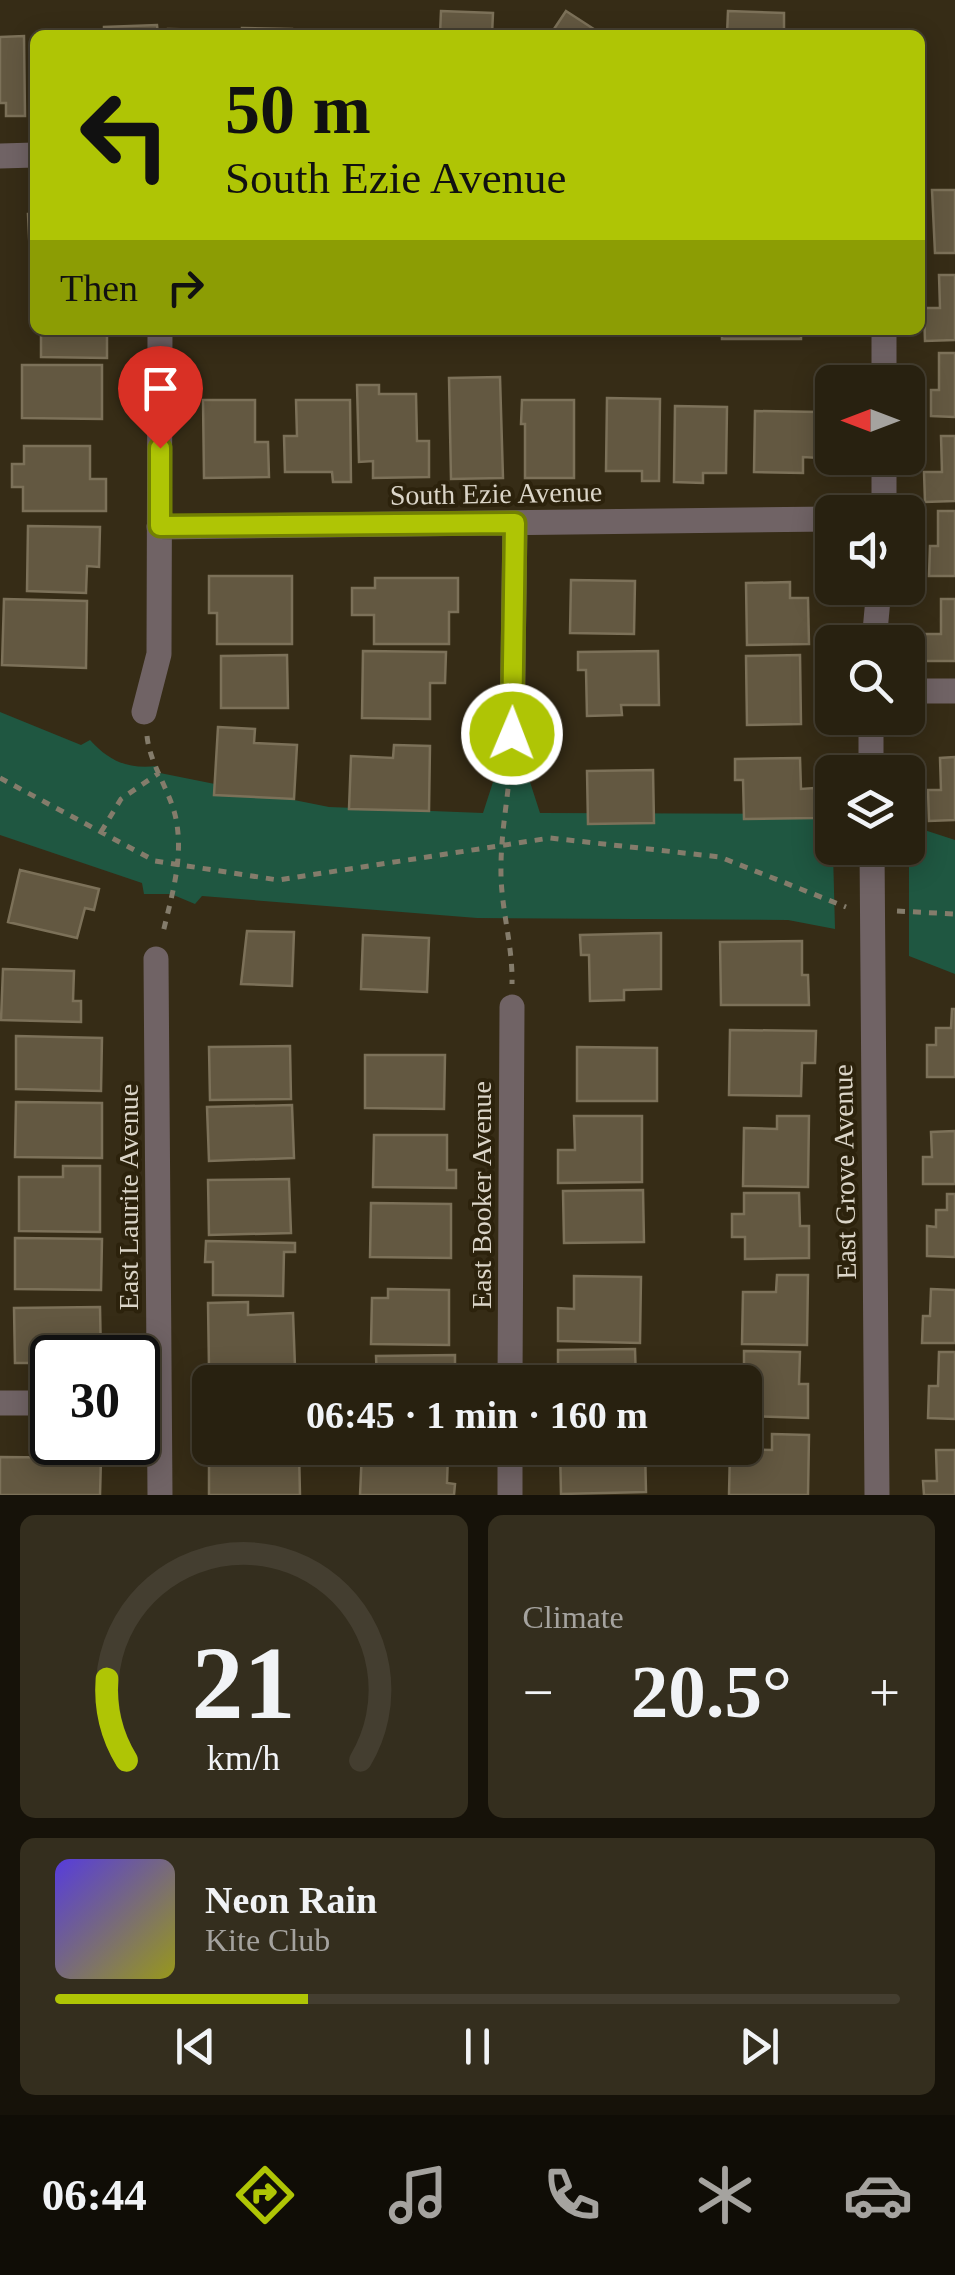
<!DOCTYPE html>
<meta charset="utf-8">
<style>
:root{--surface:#282110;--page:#342e1e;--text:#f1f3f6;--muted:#a5a39f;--line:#443e30;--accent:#afc505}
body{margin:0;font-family:"Times New Roman",serif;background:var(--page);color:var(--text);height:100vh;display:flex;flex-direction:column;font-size:38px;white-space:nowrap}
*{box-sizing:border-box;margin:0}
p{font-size:32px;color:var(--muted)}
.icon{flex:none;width:55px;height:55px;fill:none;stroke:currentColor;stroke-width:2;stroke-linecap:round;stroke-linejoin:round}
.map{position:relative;height:1495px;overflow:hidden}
.panel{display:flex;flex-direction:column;gap:20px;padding:20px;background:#161209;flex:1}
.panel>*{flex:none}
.guide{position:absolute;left:30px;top:30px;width:895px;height:305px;border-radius:15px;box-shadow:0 5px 25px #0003,0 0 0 2px var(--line);background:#afc505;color:#111;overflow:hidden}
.needle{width:65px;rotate:270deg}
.controls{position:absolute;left:815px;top:365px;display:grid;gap:20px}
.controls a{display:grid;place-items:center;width:110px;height:110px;border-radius:15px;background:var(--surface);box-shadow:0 5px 25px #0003,0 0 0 2px var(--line);font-size:50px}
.speed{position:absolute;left:30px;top:1335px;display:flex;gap:20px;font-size:50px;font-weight:700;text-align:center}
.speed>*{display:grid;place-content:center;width:130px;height:130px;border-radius:50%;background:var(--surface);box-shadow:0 5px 25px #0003,0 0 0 2px var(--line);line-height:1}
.speed .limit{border:5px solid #111;border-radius:15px;background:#fff;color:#111}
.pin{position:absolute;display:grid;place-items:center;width:85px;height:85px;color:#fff;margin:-102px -42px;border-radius:50% 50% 50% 0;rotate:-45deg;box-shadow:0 0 10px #0007}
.pin .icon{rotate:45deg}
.me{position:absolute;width:110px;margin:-55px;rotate:1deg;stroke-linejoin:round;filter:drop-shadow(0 0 8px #0008)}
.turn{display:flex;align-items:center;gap:35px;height:210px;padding:0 30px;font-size:45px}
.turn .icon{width:130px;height:130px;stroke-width:2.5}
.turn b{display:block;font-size:70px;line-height:85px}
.then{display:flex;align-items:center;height:95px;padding:0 30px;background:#0003;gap:20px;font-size:38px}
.big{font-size:75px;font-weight:800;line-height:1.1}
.panel .widget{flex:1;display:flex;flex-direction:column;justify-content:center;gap:15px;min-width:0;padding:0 35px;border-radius:15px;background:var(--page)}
.panel .dial{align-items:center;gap:0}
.dial svg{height:260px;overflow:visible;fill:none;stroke:var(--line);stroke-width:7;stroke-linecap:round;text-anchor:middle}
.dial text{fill:var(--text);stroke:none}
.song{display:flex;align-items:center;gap:30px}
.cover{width:120px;height:120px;border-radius:15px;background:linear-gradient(135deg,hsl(250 70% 55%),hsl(60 70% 35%))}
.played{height:10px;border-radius:5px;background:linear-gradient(90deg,var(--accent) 30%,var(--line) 30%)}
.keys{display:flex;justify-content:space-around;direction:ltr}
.heat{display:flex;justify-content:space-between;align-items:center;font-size:55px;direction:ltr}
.panel .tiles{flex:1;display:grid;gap:20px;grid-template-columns:1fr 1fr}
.widget:last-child{grid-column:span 2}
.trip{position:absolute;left:192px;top:1365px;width:570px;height:100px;border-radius:15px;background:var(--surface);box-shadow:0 5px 25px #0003,0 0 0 2px var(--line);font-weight:800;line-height:100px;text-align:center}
.dock{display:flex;height:160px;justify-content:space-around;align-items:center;background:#100d06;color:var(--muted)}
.dock .icon{width:70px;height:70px}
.dock .selected{color:var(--accent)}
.dock b{font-size:45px;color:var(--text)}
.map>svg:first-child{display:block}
.green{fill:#1f5741}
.building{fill:#635841;stroke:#7c7159;stroke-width:2.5}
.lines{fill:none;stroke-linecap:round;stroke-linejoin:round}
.path{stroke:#847c6b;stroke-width:5;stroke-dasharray:8 8;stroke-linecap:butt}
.minor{stroke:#706365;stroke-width:25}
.route-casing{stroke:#728003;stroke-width:25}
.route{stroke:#afc505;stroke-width:18}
.labels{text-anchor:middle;stroke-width:8;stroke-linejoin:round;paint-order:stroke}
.street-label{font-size:28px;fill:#dbd5c8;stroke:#2c220c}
</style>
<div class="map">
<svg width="955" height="1495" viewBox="0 0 955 1495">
<rect width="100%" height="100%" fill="#362c16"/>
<path class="green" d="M 0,712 L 81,745 L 90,740 C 110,762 128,769 157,766 L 160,773 L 329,807 L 483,813 L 493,782 L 511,785 L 530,782 L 540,813 L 832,814 L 835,929 L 788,920 L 477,918 L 202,896 L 195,904 L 171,894 L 144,894 L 142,883 L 0,835 Z
M 909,825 L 955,840 L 955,974 L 909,956 Z"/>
<path class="building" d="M 441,11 L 493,13 L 492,35 L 440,35 Z
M 566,11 L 603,35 L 550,35 Z
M 728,11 L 784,13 L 784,35 L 727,35 Z
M 157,25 L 158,35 L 104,35 L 104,27 Z
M 242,28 L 292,29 L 292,35 L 242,35 Z
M 168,29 L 219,30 L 219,35 L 168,35 Z
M 24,36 L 25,116 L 6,116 L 6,103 L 0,103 L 0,37 Z
M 932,190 L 955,190 L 955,253 L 935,253 Z
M 28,214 L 35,214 L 35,278 L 31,279 Z
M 939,275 L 955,275 L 955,340 L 925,341 L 924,308 L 940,308 Z
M 41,330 L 107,331 L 107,358 L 41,357 Z
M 722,330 L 801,330 L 801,339 L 722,339 Z
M 939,353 L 955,353 L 955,417 L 931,416 L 931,390 L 939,390 Z
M 22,365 L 102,365 L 102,419 L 22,418 Z
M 500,377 L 503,478 L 451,479 L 449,378 Z
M 357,385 L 379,385 L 379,394 L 416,394 L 417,441 L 429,441 L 429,477 L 373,478 L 373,461 L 359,462 Z
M 607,398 L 660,399 L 659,481 L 642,481 L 642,471 L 606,471 Z
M 203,400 L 255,400 L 255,442 L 268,442 L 269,477 L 204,478 Z
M 296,400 L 350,400 L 351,482 L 333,482 L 332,472 L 285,472 L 284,436 L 297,436 Z
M 522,400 L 574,400 L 574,478 L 525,478 L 525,424 L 521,424 Z
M 675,406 L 727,407 L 726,473 L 703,473 L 703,483 L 674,482 Z
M 755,411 L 820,412 L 819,458 L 803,457 L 803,473 L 754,472 Z
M 941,436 L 955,436 L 955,501 L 925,502 L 924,472 L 942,472 Z
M 24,446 L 90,446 L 90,479 L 106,479 L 106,511 L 23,511 L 23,487 L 12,487 L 12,464 L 24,464 Z
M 938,511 L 955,511 L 955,576 L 929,576 L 930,546 L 938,546 Z
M 28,526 L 100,527 L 99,567 L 87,566 L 86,593 L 27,591 Z
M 209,576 L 292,576 L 292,644 L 217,644 L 217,613 L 209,613 Z
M 375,578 L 458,578 L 458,612 L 449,612 L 449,644 L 374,644 L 374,615 L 352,615 L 352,588 L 375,588 Z
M 571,580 L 635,581 L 634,634 L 570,633 Z
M 790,582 L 790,598 L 808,598 L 809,644 L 747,645 L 746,583 Z
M 4,599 L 87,601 L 86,668 L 2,665 Z
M 941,599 L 955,599 L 955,661 L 922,661 L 923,634 L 941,634 Z
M 363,651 L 446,652 L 445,683 L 430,683 L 430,719 L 362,718 Z
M 658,651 L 659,705 L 621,705 L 622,715 L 587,716 L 586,670 L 578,670 L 578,652 Z
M 287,655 L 288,708 L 221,708 L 221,656 Z
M 800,655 L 801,724 L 747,725 L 746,656 Z
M 218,727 L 255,729 L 254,743 L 297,745 L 294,799 L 214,795 Z
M 394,745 L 430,746 L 429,811 L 349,809 L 351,756 L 393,758 Z
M 955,757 L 955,820 L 929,821 L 928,790 L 941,790 L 940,758 Z
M 800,758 L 801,789 L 814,788 L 815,818 L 744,819 L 743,780 L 735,780 L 735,759 Z
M 653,770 L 654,823 L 588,824 L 587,771 Z
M 20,870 L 99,889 L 94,910 L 85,908 L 77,938 L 8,922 Z
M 247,931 L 294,932 L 292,986 L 241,984 Z
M 661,933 L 661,989 L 624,990 L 624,1000 L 590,1001 L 589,955 L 581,955 L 580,935 Z
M 363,935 L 429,938 L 427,992 L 361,989 Z
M 802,941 L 802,975 L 808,975 L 809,1005 L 721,1005 L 720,942 Z
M 3,969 L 74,971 L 73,1001 L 81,1001 L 81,1022 L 1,1020 Z
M 952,1009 L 955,1009 L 955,1077 L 927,1077 L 927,1045 L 936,1045 L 936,1028 L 951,1028 Z
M 730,1030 L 816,1031 L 815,1063 L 802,1063 L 801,1096 L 729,1095 Z
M 16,1036 L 102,1038 L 101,1091 L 16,1089 Z
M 290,1046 L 291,1099 L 210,1100 L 209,1047 Z
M 577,1047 L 657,1048 L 657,1101 L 577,1101 Z
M 365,1055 L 445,1055 L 444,1109 L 365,1108 Z
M 16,1102 L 102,1103 L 102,1158 L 15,1157 Z
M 292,1105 L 294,1158 L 209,1161 L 207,1107 Z
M 574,1116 L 642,1116 L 642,1182 L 558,1183 L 558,1150 L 575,1150 Z
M 777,1116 L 809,1116 L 808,1187 L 743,1186 L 744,1128 L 777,1129 Z
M 955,1131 L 955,1184 L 923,1184 L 923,1157 L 932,1157 L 931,1132 Z
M 374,1135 L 447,1135 L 447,1170 L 456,1170 L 456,1188 L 373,1187 Z
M 63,1166 L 100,1166 L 100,1232 L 19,1231 L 19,1177 L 63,1177 Z
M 289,1179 L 291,1233 L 209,1235 L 208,1180 Z
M 643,1190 L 644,1242 L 564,1243 L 563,1191 Z
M 744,1193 L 799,1193 L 800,1226 L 809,1226 L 809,1258 L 745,1259 L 745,1237 L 732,1237 L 732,1214 L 744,1214 Z
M 947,1194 L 955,1194 L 955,1257 L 927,1256 L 927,1226 L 936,1227 L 936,1210 L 947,1210 Z
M 371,1203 L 451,1204 L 451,1258 L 370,1257 Z
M 15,1238 L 102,1239 L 101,1290 L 15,1289 Z
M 206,1241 L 295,1243 L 295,1252 L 284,1252 L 283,1296 L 213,1295 L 213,1262 L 205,1262 Z
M 777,1275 L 808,1275 L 807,1345 L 742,1344 L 743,1292 L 776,1292 Z
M 574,1276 L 641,1277 L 640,1343 L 558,1341 L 558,1308 L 574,1309 Z
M 388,1289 L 449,1290 L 449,1345 L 371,1344 L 372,1298 L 388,1298 Z
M 931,1289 L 955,1290 L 955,1343 L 922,1343 L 923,1316 L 930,1316 Z
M 248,1302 L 248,1315 L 293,1313 L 295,1367 L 209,1369 L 208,1303 Z
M 100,1307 L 101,1358 L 52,1358 L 52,1363 L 15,1363 L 14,1308 Z
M 635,1349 L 636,1382 L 564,1382 L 564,1369 L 558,1369 L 558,1350 Z
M 744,1351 L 800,1352 L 799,1384 L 808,1384 L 808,1418 L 745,1416 L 745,1382 L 732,1382 L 732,1373 L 744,1373 Z
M 939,1352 L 955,1352 L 955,1419 L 928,1418 L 929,1386 L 938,1386 Z
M 455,1355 L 455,1372 L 442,1373 L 442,1382 L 377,1382 L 376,1356 Z
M 205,1375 L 285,1376 L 285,1382 L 210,1382 L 210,1396 L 204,1396 Z
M 772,1434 L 809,1435 L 808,1495 L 729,1495 L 730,1449 L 772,1450 Z
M 209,1438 L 210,1448 L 299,1451 L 300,1495 L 209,1495 Z
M 560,1448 L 645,1448 L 646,1492 L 561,1494 Z
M 936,1450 L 955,1450 L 955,1495 L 924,1495 L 923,1481 L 937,1481 Z
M 362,1451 L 448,1454 L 447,1483 L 455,1484 L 454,1495 L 360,1495 Z
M 0,1457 L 101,1458 L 100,1495 L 0,1495 Z"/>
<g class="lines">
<path class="path" d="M 147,736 C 150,765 170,790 176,819 C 184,860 171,897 162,937
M 511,757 C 509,793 501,830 501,867 C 500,906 513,944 512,984
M 0,778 L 155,861 L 278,880 L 550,838 L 720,857 L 846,907
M 101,832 L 121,799 L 159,773
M 897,911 L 955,914"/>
<path class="minor" d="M 0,156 L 35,155
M 884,382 L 884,330
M 884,512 L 884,458
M 159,527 L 832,519
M 874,642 L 879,588
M 908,691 L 955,691
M 144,712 L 159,654 L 160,330
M 871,718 L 871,772
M 512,734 L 515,523
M 872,848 L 877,1495
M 156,959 L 160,1495
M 510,1382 L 512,1007
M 0,1403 L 52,1403
M 510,1495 L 510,1448"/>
</g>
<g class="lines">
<g class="route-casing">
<path id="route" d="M 160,448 L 160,526 L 515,523 L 512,734"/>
</g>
<use href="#route" class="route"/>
</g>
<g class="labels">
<g class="street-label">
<text transform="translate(496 493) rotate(-1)" y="10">South Ezie Avenue</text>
<text transform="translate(844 1172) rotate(-91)" y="10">East Grove Avenue</text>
<text transform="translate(481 1195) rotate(-90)" y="10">East Booker Avenue</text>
<text transform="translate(128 1197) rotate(-90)" y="10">East Laurite Avenue</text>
</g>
</g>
</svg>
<div class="controls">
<a><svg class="needle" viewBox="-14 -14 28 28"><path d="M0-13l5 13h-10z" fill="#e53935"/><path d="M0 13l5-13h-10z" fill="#a5a39f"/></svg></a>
<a><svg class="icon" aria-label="sound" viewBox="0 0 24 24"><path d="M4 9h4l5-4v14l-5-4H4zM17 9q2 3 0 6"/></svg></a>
<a><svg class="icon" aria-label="search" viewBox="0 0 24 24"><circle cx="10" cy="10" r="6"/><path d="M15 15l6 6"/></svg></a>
<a><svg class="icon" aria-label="layers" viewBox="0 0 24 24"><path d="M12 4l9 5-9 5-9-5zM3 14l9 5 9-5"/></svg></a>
</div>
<div class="speed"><div class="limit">30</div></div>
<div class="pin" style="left:160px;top:448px;background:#d93025"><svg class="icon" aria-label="arrive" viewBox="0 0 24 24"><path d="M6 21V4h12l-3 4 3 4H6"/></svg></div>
<svg class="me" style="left:512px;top:734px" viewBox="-20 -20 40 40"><circle r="17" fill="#afc505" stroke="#fff" stroke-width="3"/><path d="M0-11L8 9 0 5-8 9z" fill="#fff"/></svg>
<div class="trip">06:45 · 1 min · 160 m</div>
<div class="guide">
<div class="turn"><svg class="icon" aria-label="left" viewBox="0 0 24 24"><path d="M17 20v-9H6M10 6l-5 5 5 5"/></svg><div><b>50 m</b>South Ezie Avenue</div></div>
<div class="then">Then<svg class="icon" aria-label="right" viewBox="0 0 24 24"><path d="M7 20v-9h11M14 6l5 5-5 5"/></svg></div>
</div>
</div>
<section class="panel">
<div class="tiles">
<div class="widget dial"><svg viewBox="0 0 100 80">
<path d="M14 69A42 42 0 1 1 86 69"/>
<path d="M14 69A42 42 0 0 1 8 44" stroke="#afc505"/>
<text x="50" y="56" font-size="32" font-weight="700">21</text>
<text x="50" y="72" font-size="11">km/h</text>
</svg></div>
<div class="widget"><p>Climate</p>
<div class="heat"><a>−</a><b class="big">20.5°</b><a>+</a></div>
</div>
<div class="widget">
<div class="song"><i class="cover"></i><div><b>Neon Rain</b><p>Kite Club</p></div></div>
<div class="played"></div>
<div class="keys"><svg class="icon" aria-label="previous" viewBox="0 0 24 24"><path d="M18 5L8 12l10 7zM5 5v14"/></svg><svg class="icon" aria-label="pause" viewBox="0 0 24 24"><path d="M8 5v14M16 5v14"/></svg><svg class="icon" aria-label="next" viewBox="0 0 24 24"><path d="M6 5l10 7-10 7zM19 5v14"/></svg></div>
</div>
</div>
</section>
<nav class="dock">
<b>06:44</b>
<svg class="icon selected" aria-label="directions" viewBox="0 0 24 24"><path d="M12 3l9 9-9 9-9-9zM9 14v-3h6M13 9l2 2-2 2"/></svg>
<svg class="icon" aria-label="music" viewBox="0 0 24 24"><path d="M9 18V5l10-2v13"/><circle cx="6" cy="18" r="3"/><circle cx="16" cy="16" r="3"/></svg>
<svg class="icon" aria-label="phone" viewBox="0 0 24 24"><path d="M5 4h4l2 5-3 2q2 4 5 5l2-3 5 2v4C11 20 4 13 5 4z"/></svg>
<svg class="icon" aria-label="climate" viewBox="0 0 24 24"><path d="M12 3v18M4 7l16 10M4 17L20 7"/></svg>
<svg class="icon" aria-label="car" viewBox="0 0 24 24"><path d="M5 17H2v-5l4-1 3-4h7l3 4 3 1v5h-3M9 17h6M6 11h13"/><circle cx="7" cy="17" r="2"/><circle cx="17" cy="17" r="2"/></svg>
</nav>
